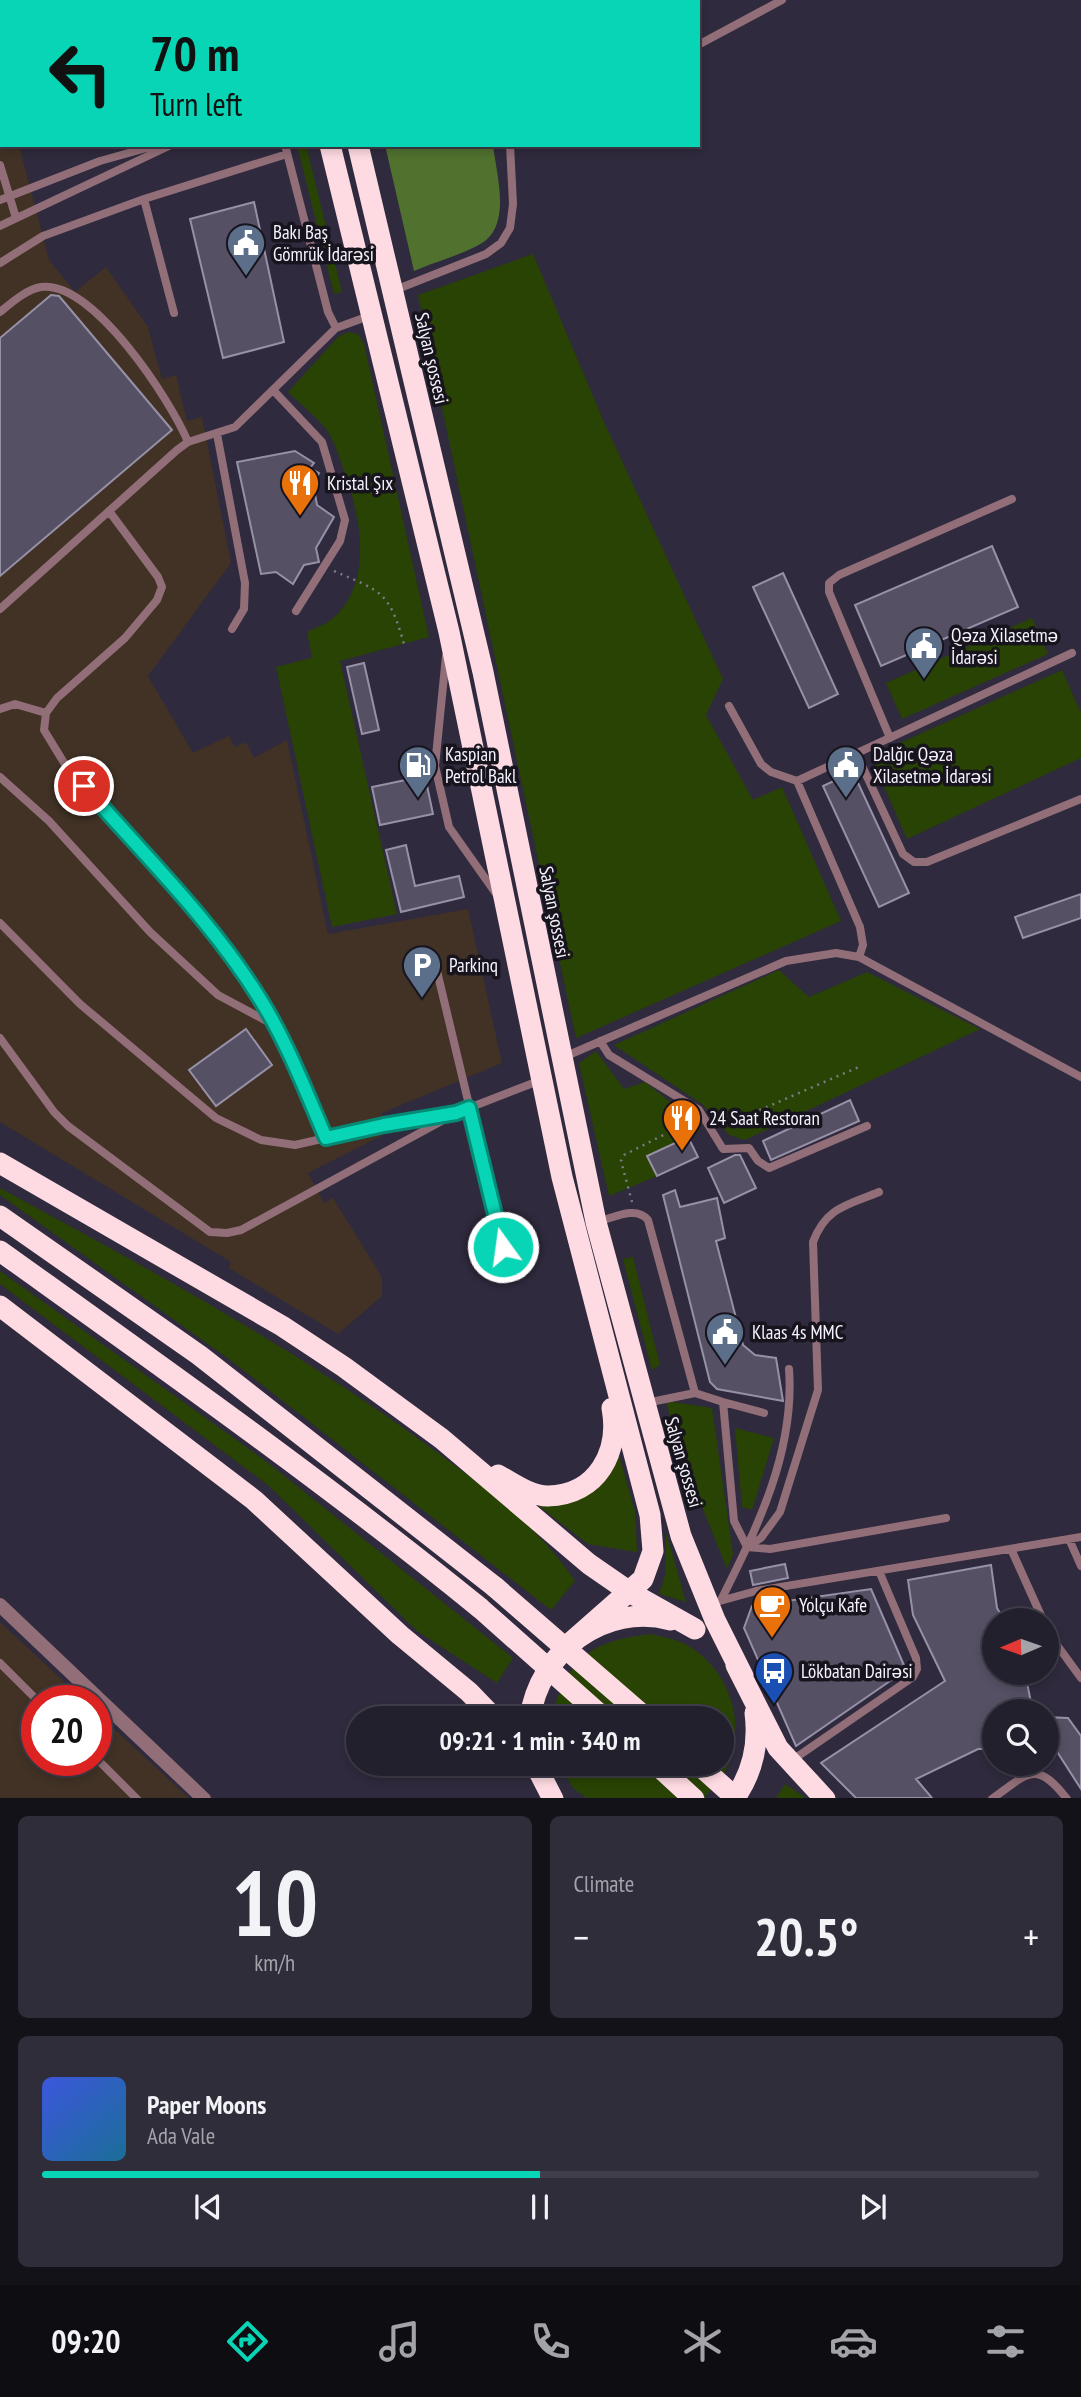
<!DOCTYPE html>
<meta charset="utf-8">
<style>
:root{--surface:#23202e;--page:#2f2d3a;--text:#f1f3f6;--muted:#a3a3aa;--line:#403e4a;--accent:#08d5b5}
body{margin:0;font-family:"PT Sans Narrow",sans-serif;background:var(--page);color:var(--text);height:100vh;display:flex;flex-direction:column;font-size:26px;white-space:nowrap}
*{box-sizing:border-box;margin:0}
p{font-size:23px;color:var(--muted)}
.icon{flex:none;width:38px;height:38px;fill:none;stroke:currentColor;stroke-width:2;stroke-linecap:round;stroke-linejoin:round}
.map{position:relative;height:1798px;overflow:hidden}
.details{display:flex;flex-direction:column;gap:18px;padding:18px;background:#131219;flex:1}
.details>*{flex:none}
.top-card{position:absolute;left:0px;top:0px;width:700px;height:147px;box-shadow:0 4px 10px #0003,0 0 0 2px var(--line);background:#08d5b5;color:#111;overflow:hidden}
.needle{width:46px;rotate:268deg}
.fabs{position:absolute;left:982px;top:1608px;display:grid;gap:14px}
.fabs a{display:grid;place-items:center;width:77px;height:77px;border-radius:50%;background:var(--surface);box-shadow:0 4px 10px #0003,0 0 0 2px var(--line);font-size:35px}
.speed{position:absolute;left:21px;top:1685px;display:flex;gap:14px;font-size:35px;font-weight:700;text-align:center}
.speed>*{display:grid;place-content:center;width:91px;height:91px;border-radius:50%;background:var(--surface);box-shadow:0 4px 10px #0003,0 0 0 2px var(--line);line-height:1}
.speed .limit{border:10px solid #d22;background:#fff;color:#111}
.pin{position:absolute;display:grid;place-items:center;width:60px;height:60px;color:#fff;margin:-30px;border:4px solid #fff;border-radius:50%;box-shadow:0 2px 7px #0007}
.me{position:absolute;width:77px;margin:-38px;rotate:346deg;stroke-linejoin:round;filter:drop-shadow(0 0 5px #0008)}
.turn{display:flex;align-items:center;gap:24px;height:147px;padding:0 35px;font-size:32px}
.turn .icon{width:91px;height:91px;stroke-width:2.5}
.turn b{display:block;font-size:49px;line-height:60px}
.big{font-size:52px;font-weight:700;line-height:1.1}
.details .card{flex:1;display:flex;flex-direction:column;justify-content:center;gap:10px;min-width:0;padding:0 24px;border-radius:10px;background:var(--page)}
.details .dial{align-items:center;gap:0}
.dial b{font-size:91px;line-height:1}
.song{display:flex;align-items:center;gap:21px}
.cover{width:84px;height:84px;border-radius:10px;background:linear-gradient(135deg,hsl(230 70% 55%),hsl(200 70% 35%))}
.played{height:7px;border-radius:4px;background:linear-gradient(90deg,var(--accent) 50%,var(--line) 50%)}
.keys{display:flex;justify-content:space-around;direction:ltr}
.heat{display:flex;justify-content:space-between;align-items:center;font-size:38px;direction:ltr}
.details .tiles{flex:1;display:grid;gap:18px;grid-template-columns:1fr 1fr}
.card:last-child{grid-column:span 2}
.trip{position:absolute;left:346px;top:1706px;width:388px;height:70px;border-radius:35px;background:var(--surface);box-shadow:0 4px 10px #0003,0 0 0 2px var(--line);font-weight:700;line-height:70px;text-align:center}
.menu{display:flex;height:112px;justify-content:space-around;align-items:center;background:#0e0d12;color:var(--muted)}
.menu .icon{width:49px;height:49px}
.menu .active{color:var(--accent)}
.menu b{font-size:32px;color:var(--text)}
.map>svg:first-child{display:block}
.commercial{fill:#413225}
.green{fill:#284303}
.forest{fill:#51722f}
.building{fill:#565065;stroke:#9791a8;stroke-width:2}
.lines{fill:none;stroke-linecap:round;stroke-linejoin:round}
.path{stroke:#7d7988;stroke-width:2.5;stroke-dasharray:2 5;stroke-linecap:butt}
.lane{stroke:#926f78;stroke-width:8}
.street{stroke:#926f78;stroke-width:14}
.highway{stroke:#fedae2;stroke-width:21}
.highway-bridge{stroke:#fedae2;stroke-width:21}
.route-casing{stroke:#058a76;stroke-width:18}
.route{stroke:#08d5b5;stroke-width:12}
.labels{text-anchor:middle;stroke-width:7;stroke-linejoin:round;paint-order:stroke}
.poi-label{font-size:19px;fill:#f6f3fd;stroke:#17141d;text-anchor:start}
.street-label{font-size:19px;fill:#f6f3fd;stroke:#17141d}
</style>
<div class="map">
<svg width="1081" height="1799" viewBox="0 0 1081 1799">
<rect width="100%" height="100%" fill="#2f2a3d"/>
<path class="commercial" d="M 0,74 L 2,145 L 19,145 L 49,260 L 75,292 L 106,267 L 148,327 L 162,379 L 176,375 L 187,421 L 202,417 L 231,563 L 148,676 L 193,753 L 229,736 L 235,747 L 246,742 L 254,758 L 287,740 L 328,934 L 468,909 L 502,1063 L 382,1113 L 385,1134 L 308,1173 L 324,1203 L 333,1198 L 382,1277 L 382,1296 L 338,1334 L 229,1268 L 231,1262 L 0,1122 Z
M 0,1622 L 85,1701 L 37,1701 L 37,1760 L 96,1760 L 96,1712 L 189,1798 L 0,1798 Z"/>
<path class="green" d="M 56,0 L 200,0 L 201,2 L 57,2 Z
M 297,145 L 306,145 L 342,292 L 334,294 Z
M 533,254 L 604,422 L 723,679 L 706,715 L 753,800 L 782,787 L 841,921 L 576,1038 L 418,295 Z
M 348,332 L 358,334 L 364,344 L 429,637 L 340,661 L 397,914 L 332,927 L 276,667 L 312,658 L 307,632 C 314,628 324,625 331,620 C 374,585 361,518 345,474 C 340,460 335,441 326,429 C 316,416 300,404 288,392 L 338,337 Z
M 1032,618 L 1048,654 L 902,719 L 886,683 Z
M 1062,670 L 1081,713 L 1081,758 L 907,839 L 871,756 Z
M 779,970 L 809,997 L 867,972 L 980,1029 L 745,1140 L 729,1135 L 702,1104 L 614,1045 Z
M 596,1051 L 624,1089 L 645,1082 L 693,1120 L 700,1131 L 648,1156 L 657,1176 L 609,1196 L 579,1063 Z
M 0,1188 C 147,1268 292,1346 427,1445 C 481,1485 538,1525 575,1581 L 551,1610 L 233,1362 L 0,1195 Z
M 633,1257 L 660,1365 L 652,1370 L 623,1259 Z
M 0,1271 L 263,1459 L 513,1658 L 497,1683 L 417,1631 L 269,1486 L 0,1284 Z
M 666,1401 L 712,1408 L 733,1554 L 727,1569 L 678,1447 Z
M 735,1428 L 774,1438 L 752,1510 L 742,1507 Z
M 619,1455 L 635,1511 L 637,1552 L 588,1544 L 539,1506 C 581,1502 600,1494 619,1455 Z
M 666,1532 L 686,1602 L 659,1594 L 665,1576 Z
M 651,1634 C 662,1637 677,1639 687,1645 C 730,1670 747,1723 727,1768 C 722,1779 711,1789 704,1798 L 586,1798 L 573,1788 L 559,1764 L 723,1764 L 723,1718 L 551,1718 C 568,1659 589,1641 651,1634 Z
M 785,1784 L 806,1798 L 776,1798 Z"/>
<path class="forest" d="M 353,0 L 581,0 L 581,2 L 353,2 Z
M 385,145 L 493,145 C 496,172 511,221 485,241 C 468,253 434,262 414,271 Z"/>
<path class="building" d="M 254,202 L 284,342 L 223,358 L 190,219 Z
M 51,295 L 59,296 L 172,430 L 0,576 L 0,338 Z
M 295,451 L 314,463 L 310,468 L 319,473 L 313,483 L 317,505 L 334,517 L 316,548 L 319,562 L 304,565 L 293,584 L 276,572 L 261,574 L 237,462 Z
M 992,546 L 1018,607 L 881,666 L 855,605 Z
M 783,573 L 838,694 L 809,708 L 753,587 Z
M 364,663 L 379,730 L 362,734 L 347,667 Z
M 853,772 L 909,893 L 879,907 L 823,786 Z
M 425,776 L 433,814 L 380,825 L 372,787 Z
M 406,845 L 415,886 L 459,876 L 464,897 L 401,912 L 386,850 Z
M 1081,894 L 1081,918 L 1023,938 L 1015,917 Z
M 246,1029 L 272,1065 L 216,1106 L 189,1070 Z
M 850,1100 L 859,1121 L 771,1160 L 763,1141 Z
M 688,1137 L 698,1157 L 657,1176 L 647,1156 Z
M 735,1155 L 740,1155 L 756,1188 L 724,1203 L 708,1168 Z
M 675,1190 L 680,1207 L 717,1198 L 725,1238 L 716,1241 L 743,1345 L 755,1355 L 776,1358 L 783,1401 L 717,1389 L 710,1382 L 663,1195 Z
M 785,1564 L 788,1578 L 753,1585 L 750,1571 Z
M 991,1565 L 997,1608 L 1004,1620 L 994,1620 L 994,1673 L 1025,1673 L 1033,1712 L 994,1712 L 994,1749 L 978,1749 L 916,1779 L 932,1798 L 856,1798 L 821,1763 L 945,1681 L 913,1615 L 908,1580 Z
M 871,1589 L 906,1670 L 796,1746 L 744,1628 L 752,1606 Z
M 1046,1717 L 1068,1718 L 1081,1736 L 1081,1789 L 1054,1747 L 1046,1747 Z"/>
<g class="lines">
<path class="path" d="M 466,0 L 467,2
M 334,571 C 382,592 389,591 404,644
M 721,1127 L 861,1066
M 632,1202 L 621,1161 L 624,1155 L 693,1120"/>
<path class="lane" d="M 3,0 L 3,2
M 273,0 L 273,2
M 698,45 L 782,0
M 285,145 L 328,312 L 336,328
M 0,165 L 16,218
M 0,200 L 100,161 L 157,145
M 0,226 L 171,145
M 0,263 L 43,236 L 144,199
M 395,290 L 486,254 L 501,243 L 510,228 L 513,204 L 510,145
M 0,312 C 11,303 27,289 41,287 C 93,280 171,401 188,442
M 174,313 L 144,199 L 287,154
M 273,390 L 322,442 L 345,520 L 340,541 L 296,611
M 217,434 L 245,583 L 244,609 L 232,629
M 109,511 L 158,577 L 162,587 L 157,600 L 125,638 L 57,698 L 46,713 L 44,730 L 66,766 L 224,946 L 262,1001 L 326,1138 L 384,1125 L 456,1113 L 541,1080
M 0,609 L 177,450 L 188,442 L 235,427 L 336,328 L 369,316
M 446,656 L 435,766 L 449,827 L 497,895
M 729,706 L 761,764 L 771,772 L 797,781
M 0,709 L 15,704 L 46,713
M 890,738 L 829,592 L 829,583 L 839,575 L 1012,499
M 856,753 L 903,854 L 914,862 L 927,862 L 1081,799
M 0,777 L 49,821 L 150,932 L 218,995 L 274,1025
M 0,923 L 80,1004 L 216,1118 L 261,1140 L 295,1145 L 326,1138
M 859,957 L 863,945 L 860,927 L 797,781 L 1072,653
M 436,967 L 503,1247
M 0,1038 L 54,1112 L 68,1126 L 210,1232 L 227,1233 L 241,1230 L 449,1117
M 600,1041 L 609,1055 L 699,1110 L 723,1149 L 749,1148 L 758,1161 L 769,1168 L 867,1126
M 564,1057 L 786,961 L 836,953 L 859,957 L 1081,1077
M 597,1222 C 613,1218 636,1205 648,1220 L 695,1393
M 723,1402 L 764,1413
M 646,1403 L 695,1393 L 723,1402 L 734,1521 L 747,1547 L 761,1538 L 780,1512 L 818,1390 L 813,1242 C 826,1207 848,1205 879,1192
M 1069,1539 L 1081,1566
M 747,1547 L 770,1549 L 946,1518
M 1011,1549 L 1043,1620
M 722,1598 C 758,1526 795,1451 789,1369
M 709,1604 L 756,1591 L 1081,1537
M 1046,1630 L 1081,1678
M 0,1663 L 38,1701
M 96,1758 L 137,1799
M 791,1761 L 913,1677 L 917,1669 L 916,1658 L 879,1571
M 992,1799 C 1028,1773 1036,1759 1067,1799"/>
<path class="street" d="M 0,1605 L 204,1799"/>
<path class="highway" d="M 295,0 L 295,2
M 323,0 L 324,2
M 330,145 L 449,632 L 562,1177 L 650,1515 L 653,1551 L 643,1579 L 568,1645
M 358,145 L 483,672 L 596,1222 L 681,1536 L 715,1620 L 743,1676
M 0,1163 L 282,1326 L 344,1367 L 442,1439 L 589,1564 L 631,1593 L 695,1629
M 0,1216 L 199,1355 L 495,1587
M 0,1251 C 162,1367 325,1482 480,1608
M 0,1306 L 254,1500 L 400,1635 L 469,1692 L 494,1718
M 498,1475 C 513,1483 530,1496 548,1496 C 598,1495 620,1451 612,1408
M 736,1665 L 778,1748 L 825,1799
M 530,1718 C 539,1652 604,1602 671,1620
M 535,1764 L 553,1799
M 656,1764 L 694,1799
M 734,1799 C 752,1774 759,1744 755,1713"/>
<path class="highway-bridge" d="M 495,1587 L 646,1718
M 480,1608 L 604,1718
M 698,1764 L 737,1799"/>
</g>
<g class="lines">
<g class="route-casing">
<path id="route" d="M 84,786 C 144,855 212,921 260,999 C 287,1042 306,1092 326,1138 L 384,1125 L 456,1113 L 469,1108 L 503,1247"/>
</g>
<use href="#route" class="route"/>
</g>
<defs>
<g id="civic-pin" transform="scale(2.0125)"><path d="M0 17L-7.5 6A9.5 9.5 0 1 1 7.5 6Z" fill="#5c6f8a" stroke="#17141d"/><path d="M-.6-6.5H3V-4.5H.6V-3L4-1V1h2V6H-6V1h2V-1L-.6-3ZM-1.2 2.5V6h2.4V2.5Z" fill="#fff"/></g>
<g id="restaurant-pin" transform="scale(2.0125)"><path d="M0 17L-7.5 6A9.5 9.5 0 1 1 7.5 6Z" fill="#e8710a" stroke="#17141d"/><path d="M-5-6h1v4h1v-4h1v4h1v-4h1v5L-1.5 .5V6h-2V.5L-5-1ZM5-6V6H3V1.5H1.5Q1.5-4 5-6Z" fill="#fff"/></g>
<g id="fuel-pin" transform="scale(2.0125)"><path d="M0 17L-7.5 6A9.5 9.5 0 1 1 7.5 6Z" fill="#5c6f8a" stroke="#17141d"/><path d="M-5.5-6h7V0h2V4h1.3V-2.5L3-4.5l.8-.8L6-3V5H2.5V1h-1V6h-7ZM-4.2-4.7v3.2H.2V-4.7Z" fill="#fff"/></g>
<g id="parking-pin" transform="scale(2.0125)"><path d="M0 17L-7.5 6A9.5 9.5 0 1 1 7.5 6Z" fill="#5c6f8a" stroke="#17141d"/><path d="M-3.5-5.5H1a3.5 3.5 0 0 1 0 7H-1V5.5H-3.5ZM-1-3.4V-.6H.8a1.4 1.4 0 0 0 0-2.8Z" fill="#fff"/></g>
<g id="cafe-pin" transform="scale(2.0125)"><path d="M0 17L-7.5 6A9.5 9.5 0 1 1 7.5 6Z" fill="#e8710a" stroke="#17141d"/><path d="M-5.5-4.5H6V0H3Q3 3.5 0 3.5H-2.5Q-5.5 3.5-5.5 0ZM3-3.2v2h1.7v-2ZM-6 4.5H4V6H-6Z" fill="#fff"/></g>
<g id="bus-pin" transform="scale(2.0125)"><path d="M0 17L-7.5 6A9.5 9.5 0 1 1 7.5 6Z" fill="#1a4fb4" stroke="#17141d"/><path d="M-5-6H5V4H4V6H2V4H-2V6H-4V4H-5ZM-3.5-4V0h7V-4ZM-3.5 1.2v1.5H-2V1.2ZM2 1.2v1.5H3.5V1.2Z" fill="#fff"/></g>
</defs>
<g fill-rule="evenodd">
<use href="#civic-pin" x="246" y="243"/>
<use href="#restaurant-pin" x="300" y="483"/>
<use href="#civic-pin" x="924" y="646"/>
<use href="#fuel-pin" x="418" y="765"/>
<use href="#civic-pin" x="846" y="765"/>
<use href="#parking-pin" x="422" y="965"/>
<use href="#restaurant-pin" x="682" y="1118"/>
<use href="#civic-pin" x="725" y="1332"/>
<use href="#cafe-pin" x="772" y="1605"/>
<use href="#bus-pin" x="774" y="1671"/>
</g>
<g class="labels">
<g class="poi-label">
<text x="273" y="239">Bakı Baş<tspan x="273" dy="22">Gömrük İdarəsi</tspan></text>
<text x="327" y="490">Kristal Şıx</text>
<text x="951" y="642">Qəza Xilasetmə<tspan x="951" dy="22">İdarəsi</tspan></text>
<text x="445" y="761">Kaspian<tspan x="445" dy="22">Petrol Bakl</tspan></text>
<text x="873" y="761">Dalğıc Qəza<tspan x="873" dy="22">Xilasetmə İdarəsi</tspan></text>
<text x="449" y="972">Parkinq</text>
<text x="709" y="1125">24 Saat Restoran</text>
<text x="752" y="1339">Klaas 4s MMC</text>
<text x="799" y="1612">Yolçu Kafe</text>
<text x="801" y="1678">Lökbatan Dairəsi</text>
</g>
<g class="street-label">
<text transform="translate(432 358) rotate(77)" y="7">Salyan şossesi</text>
<text transform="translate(555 912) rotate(79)" y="7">Salyan şossesi</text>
<text transform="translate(684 1462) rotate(74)" y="7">Salyan şossesi</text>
</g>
</g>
</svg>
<div class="fabs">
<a><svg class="needle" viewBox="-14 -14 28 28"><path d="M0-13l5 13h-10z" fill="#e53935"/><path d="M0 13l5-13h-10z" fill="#a3a3aa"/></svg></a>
<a><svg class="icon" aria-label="search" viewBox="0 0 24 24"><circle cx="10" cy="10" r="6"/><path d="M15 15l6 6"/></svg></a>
</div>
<div class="speed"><div class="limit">20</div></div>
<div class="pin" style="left:84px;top:786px;background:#d93025"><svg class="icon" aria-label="arrive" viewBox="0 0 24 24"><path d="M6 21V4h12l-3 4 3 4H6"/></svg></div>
<svg class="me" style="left:503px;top:1247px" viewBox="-20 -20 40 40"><circle r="17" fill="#08d5b5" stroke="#fff" stroke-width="3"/><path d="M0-11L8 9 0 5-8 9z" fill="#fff"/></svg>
<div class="trip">09:21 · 1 min · 340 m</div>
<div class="top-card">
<div class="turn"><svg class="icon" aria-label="left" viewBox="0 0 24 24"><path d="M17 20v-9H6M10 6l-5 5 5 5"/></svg><div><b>70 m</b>Turn left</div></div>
</div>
</div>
<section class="details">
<div class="tiles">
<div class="card dial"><b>10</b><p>km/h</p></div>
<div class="card"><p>Climate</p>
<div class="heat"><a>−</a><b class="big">20.5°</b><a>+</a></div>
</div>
<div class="card">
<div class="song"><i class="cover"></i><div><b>Paper Moons</b><p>Ada Vale</p></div></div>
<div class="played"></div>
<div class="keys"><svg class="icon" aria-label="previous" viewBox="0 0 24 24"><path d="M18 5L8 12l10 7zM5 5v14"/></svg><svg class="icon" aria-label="pause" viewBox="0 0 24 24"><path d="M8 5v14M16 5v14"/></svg><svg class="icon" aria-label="next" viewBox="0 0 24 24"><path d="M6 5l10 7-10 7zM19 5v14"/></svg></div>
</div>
</div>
</section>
<nav class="menu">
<b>09:20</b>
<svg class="icon active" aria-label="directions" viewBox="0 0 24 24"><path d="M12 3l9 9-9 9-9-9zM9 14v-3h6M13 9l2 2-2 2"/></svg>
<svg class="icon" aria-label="music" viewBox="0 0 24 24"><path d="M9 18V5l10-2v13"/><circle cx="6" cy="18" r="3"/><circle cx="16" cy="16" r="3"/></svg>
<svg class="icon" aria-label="phone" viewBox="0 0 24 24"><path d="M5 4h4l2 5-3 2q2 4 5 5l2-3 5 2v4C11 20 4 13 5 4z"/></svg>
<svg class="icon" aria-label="climate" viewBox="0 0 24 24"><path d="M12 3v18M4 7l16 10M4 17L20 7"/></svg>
<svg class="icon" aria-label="car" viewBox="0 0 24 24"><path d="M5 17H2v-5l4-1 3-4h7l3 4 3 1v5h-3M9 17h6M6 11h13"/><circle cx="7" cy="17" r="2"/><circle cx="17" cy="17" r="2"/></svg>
<svg class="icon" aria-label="filters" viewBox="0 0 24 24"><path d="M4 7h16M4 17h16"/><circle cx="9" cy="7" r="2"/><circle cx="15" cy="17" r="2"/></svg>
</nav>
